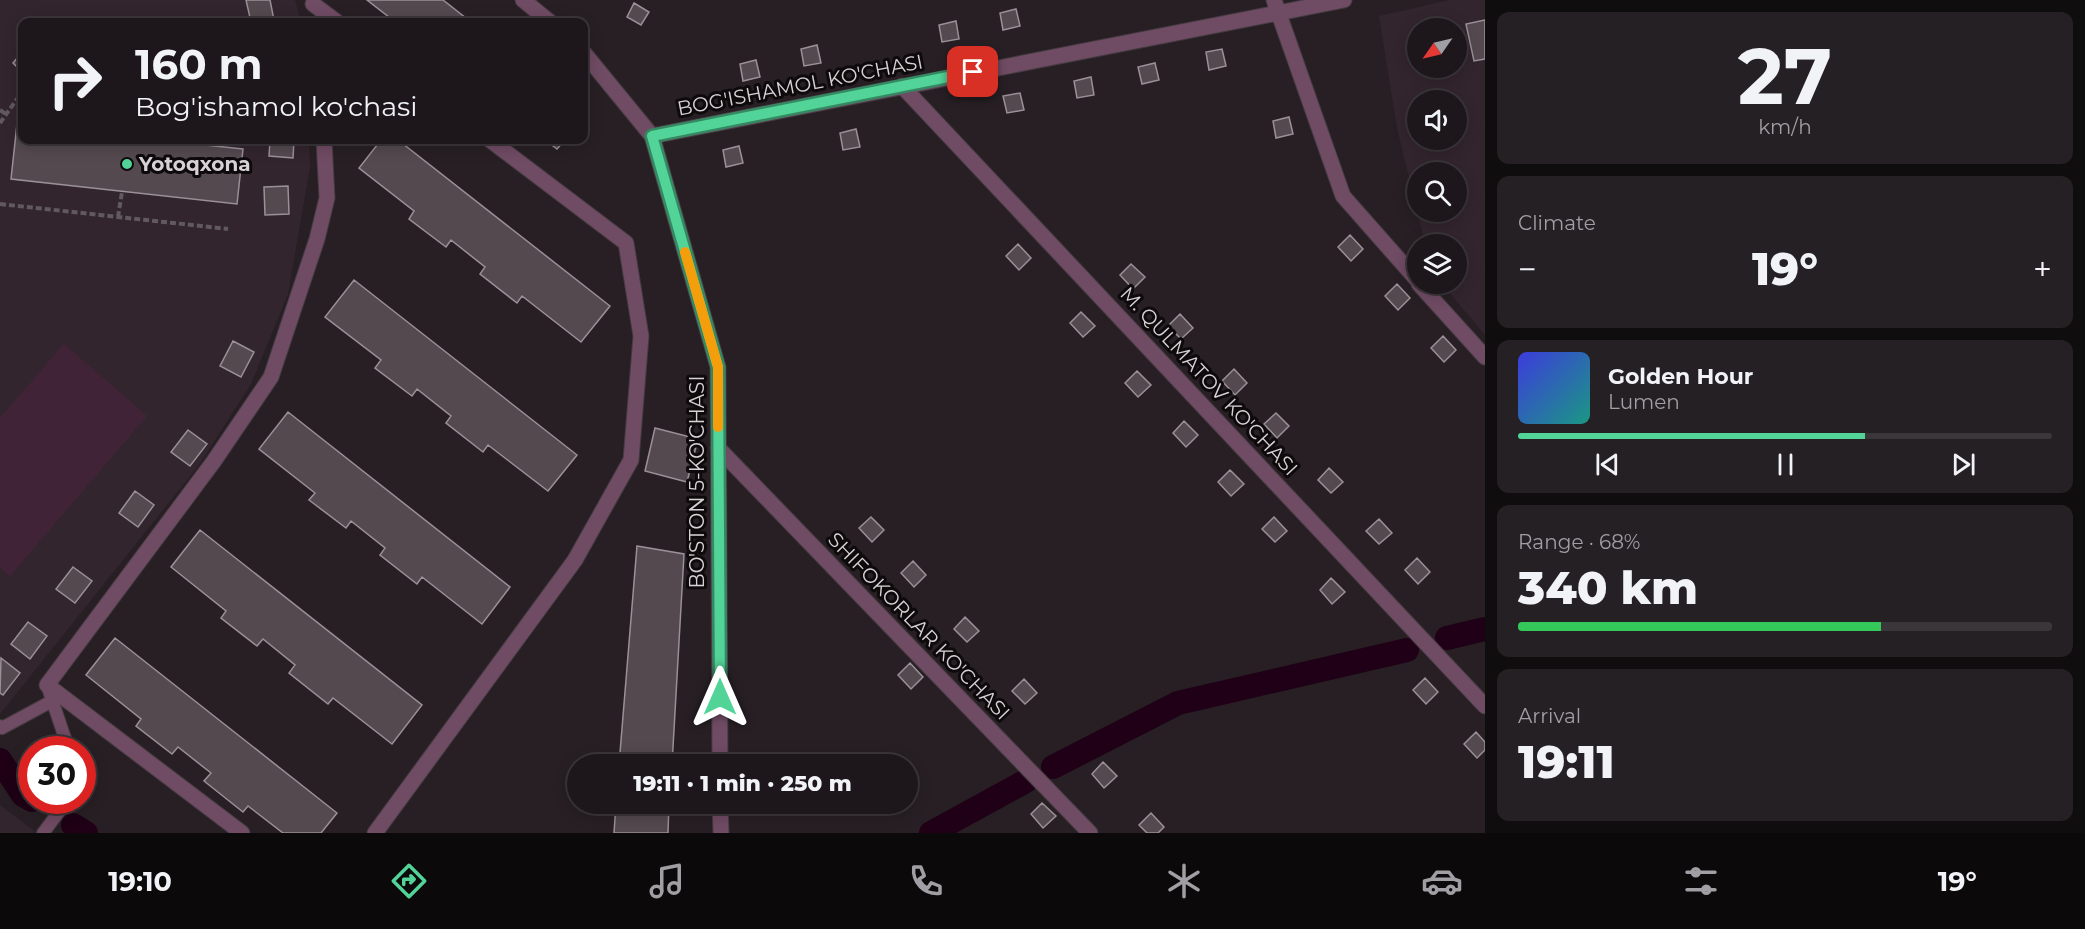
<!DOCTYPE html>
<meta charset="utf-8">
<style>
:root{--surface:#1d171b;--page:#252024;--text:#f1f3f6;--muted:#a09fa3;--line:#3b363a;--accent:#52d397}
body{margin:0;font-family:Montserrat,sans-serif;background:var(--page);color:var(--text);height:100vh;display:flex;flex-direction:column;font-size:22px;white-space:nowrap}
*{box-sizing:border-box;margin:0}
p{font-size:20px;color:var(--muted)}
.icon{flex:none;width:33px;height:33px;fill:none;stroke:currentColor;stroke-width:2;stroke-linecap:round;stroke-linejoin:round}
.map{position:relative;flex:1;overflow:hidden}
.sheet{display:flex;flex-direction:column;gap:12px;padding:12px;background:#100d0f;width:600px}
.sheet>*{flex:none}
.hud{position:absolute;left:18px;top:18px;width:570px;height:126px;border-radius:12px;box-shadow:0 3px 15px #0003,0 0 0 2px var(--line);background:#1d171b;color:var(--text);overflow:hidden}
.needle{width:39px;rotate:236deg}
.tools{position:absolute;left:1407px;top:18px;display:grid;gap:12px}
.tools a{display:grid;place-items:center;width:60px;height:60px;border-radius:50%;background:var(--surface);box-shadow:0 3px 15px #0003,0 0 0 2px var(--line);font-size:30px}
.speed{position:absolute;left:18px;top:736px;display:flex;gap:12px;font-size:30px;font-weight:700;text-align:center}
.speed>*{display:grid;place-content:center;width:78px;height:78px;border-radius:50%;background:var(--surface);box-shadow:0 3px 15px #0003,0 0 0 2px var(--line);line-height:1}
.speed .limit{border:9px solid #d22;background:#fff;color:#111}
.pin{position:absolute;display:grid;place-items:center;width:51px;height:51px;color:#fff;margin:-26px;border-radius:12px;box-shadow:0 3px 9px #0006}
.me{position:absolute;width:66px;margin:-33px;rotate:0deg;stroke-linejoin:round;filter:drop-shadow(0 0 4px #0008)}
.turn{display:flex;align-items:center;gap:21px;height:126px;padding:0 18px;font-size:27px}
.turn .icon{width:78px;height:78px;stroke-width:2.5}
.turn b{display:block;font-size:42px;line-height:51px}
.big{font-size:45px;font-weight:800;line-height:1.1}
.sheet .widget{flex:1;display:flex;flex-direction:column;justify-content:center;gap:9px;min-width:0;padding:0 21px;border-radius:12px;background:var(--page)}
.sheet .dial{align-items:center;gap:0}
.dial b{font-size:78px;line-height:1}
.song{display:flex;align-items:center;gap:18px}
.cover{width:72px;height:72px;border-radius:9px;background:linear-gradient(135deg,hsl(240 70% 55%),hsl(170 70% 35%))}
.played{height:6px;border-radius:3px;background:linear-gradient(90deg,var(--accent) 65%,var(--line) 65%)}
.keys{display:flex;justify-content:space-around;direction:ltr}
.heat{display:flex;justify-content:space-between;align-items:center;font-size:33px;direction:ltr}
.charge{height:9px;border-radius:4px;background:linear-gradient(90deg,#34c759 68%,var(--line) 0)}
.trip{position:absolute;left:567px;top:754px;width:351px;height:60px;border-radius:30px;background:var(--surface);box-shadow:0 3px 15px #0003,0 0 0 2px var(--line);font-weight:800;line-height:60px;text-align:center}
.tab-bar{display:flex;height:96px;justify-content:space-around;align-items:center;background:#0c090b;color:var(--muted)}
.tab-bar .icon{width:42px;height:42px}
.tab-bar .selected{color:var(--accent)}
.tab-bar b{font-size:27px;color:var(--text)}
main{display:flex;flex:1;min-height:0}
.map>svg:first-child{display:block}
.built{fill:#33252e;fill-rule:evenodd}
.green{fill:#412338}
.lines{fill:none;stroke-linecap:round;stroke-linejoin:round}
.canal{stroke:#1f0016;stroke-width:24}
.building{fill:#53494f;stroke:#9b9097;stroke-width:1.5}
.lane-casing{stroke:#433b40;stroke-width:14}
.street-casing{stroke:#433b40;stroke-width:17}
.path{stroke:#60595e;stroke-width:4;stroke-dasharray:6 3;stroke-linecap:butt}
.lane{stroke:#704b64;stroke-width:12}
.street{stroke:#704b64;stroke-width:15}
.route-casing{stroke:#358962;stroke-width:15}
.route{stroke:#52d397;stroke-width:10}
.slow{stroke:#f59e0b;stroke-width:10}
.poi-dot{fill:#52d397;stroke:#0e0a0c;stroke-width:2}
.labels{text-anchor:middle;stroke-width:6;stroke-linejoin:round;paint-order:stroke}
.street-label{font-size:20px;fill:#d7d1d5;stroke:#0e0a0c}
.poi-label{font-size:20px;font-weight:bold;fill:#d7d1d5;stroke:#0e0a0c;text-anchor:start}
</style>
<main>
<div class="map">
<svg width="1485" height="833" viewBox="0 0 1485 833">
<rect width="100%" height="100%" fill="#271f24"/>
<path class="built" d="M 0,0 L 295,0 L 301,22 L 22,22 L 22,140 L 309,140 L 310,167 L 288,294 L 251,384 L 199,465 L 0,714 Z
M 1450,0 L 1485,0 L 1485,335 L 1442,284 L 1456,284 L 1456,244 L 1425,244 L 1397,128 L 1379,16 ZM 1418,28 L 1456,28 L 1456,68 L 1418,68 ZM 1418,100 L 1456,100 L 1456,140 L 1418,140 ZM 1418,172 L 1456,172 L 1456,212 L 1418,212 Z
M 0,805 L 37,833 L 0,833 Z"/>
<path class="green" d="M 64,344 L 147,416 L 10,576 L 0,567 L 0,418 Z"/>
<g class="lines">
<path class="canal" d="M 1447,638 L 1485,629
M 0,760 L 23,795 L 32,800
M 1053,767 L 1178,703 L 1407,650
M 73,825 L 86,833
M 931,833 L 1026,781"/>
</g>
<path class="building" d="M 246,0 L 270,0 L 274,20 L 251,22 Z
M 367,0 L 443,0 L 471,22 L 387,22 L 390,18 Z
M 634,3 L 649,12 L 641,25 L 627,17 Z
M 1016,9 L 1020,26 L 1003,30 L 1000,13 Z
M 1485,20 L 1485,59 L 1474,61 L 1466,24 Z
M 956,21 L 959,39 L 942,42 L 939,25 Z
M 817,45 L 821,63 L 804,66 L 801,49 Z
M 1222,49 L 1226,66 L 1209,70 L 1206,52 Z
M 22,52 L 22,72 L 13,63 Z
M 756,60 L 760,77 L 743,81 L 740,64 Z
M 1155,63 L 1159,80 L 1142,84 L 1138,67 Z
M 1091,77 L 1094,95 L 1077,98 L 1074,81 Z
M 1020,93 L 1024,110 L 1007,113 L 1003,96 Z
M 1289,117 L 1293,134 L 1276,138 L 1273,121 Z
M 17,124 L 22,124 L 22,140 L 158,140 L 243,149 L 237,204 L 11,179 Z
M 856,129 L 860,147 L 843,150 L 840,133 Z
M 270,140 L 294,140 L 293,158 L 269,156 Z
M 381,140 L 398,140 L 610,306 L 581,342 L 522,296 L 517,303 L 480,274 L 485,267 L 451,240 L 446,247 L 409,219 L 414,211 L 359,168 Z
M 545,140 L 565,140 L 557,149 Z
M 739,146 L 743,163 L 726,167 L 723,150 Z
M 288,186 L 289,214 L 265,215 L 264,187 Z
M 1350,235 L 1363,249 L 1351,261 L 1338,247 Z
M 1018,244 L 1031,258 L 1019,270 L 1006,256 Z
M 1131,264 L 1145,277 L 1133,289 L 1120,275 Z
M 354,280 L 577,455 L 548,491 L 488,445 L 483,452 L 446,423 L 451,416 L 417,389 L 412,396 L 375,368 L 381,360 L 325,317 Z
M 1397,284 L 1410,298 L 1398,310 L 1385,296 Z
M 1081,312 L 1095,326 L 1083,337 L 1070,323 Z
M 1180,314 L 1193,328 L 1181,339 L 1168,326 Z
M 1443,336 L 1456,350 L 1444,362 L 1431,348 Z
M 233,341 L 254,352 L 241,377 L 220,366 Z
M 1234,369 L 1247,383 L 1235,395 L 1222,381 Z
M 1137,371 L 1151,385 L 1138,397 L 1125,383 Z
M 288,412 L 510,587 L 482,624 L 422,577 L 417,584 L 380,555 L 385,548 L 351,521 L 346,528 L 309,500 L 315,493 L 259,449 Z
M 1276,413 L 1289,426 L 1277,438 L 1264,424 Z
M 1184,421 L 1198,435 L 1186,447 L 1173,433 Z
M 655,428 L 698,439 L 687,482 L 645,471 Z
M 188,430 L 207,444 L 190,466 L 171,452 Z
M 1329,468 L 1343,482 L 1331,493 L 1318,480 Z
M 1230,470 L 1244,484 L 1231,496 L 1218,482 Z
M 135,491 L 154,505 L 138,527 L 119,513 Z
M 871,517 L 884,530 L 872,542 L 859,528 Z
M 1274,517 L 1287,531 L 1275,542 L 1262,529 Z
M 1379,519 L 1392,533 L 1379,544 L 1366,531 Z
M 200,530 L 422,705 L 392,744 L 333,698 L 328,704 L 289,673 L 295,665 L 263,639 L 257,646 L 221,618 L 226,611 L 171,567 Z
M 637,546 L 684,554 L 672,765 L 619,765 Z
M 1417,558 L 1430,572 L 1418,584 L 1405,570 Z
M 913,561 L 926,575 L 914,587 L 901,573 Z
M 73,567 L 92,581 L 75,603 L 56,589 Z
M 1331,578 L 1345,592 L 1332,604 L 1320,590 Z
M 965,617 L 979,631 L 967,642 L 954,629 Z
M 28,622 L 47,636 L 30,659 L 11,644 Z
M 115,638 L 337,813 L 321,833 L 283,833 L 248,806 L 243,812 L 204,781 L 211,773 L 178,747 L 172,754 L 136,726 L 141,719 L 86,675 Z
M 1,658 L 20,673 L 3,695 L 0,693 Z
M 910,663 L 923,677 L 911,689 L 898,675 Z
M 1425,678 L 1438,692 L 1426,704 L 1413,690 Z
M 1024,679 L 1037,693 L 1025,704 L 1012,691 Z
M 1476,732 L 1485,742 L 1485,750 L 1477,758 L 1464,744 Z
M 1103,762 L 1117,776 L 1104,788 L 1092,774 Z
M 1042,803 L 1056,816 L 1043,828 L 1031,814 Z
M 616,804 L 669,804 L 668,833 L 614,833 Z
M 1151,813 L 1164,827 L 1158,833 L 1147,833 L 1139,825 Z"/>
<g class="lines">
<g class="lane-casing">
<path id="lane" d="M 47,685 L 69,750
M 0,726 L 2,728 L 52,701
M 43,833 L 67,801"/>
</g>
<g class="street-casing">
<path id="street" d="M 523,0 L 550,22
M 1274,0 L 1343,196 L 1418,281
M 313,4 L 337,22
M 584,53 L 652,136 L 718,367 L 720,765
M 902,86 L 1485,706
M 652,136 L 1344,0
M 1419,284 L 1485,357
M 718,448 L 1090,833
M 720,804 L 721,833
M 242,833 L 47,685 L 214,461 L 271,377 L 317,239 L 327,198 L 324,140
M 375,833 L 575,560 L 631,460 L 641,336 L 626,243 L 490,140"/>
</g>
<path class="path" d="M 0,110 L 6,114
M 0,123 L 22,92
M 0,204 L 228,229
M 118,217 L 122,192"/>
<use href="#lane" class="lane"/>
<use href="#street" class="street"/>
</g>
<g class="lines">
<g class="route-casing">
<path id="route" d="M 720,697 L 718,367 L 652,136 L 973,72"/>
</g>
<use href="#route" class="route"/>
<path class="slow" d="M 685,252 L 718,367 L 718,427"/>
</g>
<circle class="poi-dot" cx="127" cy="164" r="6"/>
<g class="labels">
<g class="street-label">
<text transform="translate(800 85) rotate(-11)" y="7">BOG'ISHAMOL KO'CHASI</text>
<text transform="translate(1209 381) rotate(47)" y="7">M. QULMATOV KO'CHASI</text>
<text transform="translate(697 482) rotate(-90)" y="7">BO'STON 5-KO'CHASI</text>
<text transform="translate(919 626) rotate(46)" y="7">SHIFOKORLAR KO'CHASI</text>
</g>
<g class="poi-label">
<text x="139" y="171">Yotoqxona</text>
</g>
</g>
</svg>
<div class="tools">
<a><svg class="needle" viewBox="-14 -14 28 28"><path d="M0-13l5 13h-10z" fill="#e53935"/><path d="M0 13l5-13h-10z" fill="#a09fa3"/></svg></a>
<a><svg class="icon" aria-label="sound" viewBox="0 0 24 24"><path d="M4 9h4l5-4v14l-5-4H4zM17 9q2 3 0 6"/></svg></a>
<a><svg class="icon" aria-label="search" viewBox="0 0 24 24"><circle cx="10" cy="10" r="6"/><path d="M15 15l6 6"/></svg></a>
<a><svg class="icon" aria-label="layers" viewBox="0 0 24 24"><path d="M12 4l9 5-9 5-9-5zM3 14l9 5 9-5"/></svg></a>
</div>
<div class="speed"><div class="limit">30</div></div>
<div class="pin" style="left:973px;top:72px;background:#d93025"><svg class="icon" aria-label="arrive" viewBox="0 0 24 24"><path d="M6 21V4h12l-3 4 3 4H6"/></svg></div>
<svg class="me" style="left:720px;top:697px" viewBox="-20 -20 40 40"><path d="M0-17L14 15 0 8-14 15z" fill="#52d397" stroke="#fff" stroke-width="4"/></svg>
<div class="trip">19:11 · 1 min · 250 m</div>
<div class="hud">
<div class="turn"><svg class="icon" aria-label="right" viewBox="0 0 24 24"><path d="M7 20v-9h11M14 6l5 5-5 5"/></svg><div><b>160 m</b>Bog'ishamol ko'chasi</div></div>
</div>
</div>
<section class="sheet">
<div class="widget dial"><b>27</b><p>km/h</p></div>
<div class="widget"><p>Climate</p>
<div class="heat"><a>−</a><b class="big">19°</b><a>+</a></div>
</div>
<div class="widget">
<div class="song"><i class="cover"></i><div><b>Golden Hour</b><p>Lumen</p></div></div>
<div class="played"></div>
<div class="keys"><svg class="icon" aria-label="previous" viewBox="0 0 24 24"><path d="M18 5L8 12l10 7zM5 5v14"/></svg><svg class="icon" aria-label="pause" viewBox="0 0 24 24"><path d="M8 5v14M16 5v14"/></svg><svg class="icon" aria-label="next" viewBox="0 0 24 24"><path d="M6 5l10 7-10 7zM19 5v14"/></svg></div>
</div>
<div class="widget"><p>Range · 68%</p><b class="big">340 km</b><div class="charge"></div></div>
<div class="widget"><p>Arrival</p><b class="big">19:11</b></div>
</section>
</main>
<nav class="tab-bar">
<b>19:10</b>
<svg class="icon selected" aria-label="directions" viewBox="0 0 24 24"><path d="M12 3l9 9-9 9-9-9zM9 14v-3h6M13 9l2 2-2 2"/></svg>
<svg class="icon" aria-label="music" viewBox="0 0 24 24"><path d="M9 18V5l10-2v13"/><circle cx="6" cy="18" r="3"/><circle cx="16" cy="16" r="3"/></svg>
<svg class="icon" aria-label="phone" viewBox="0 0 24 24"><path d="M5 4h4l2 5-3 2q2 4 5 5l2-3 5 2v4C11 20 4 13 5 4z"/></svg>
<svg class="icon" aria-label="climate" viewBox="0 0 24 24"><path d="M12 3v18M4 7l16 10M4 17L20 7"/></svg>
<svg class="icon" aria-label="car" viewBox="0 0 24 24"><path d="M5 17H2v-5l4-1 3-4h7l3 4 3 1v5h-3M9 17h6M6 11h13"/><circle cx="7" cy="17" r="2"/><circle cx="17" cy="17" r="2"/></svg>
<svg class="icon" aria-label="filters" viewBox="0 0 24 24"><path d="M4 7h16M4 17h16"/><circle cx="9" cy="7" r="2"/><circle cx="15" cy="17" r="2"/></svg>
<b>19°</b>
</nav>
